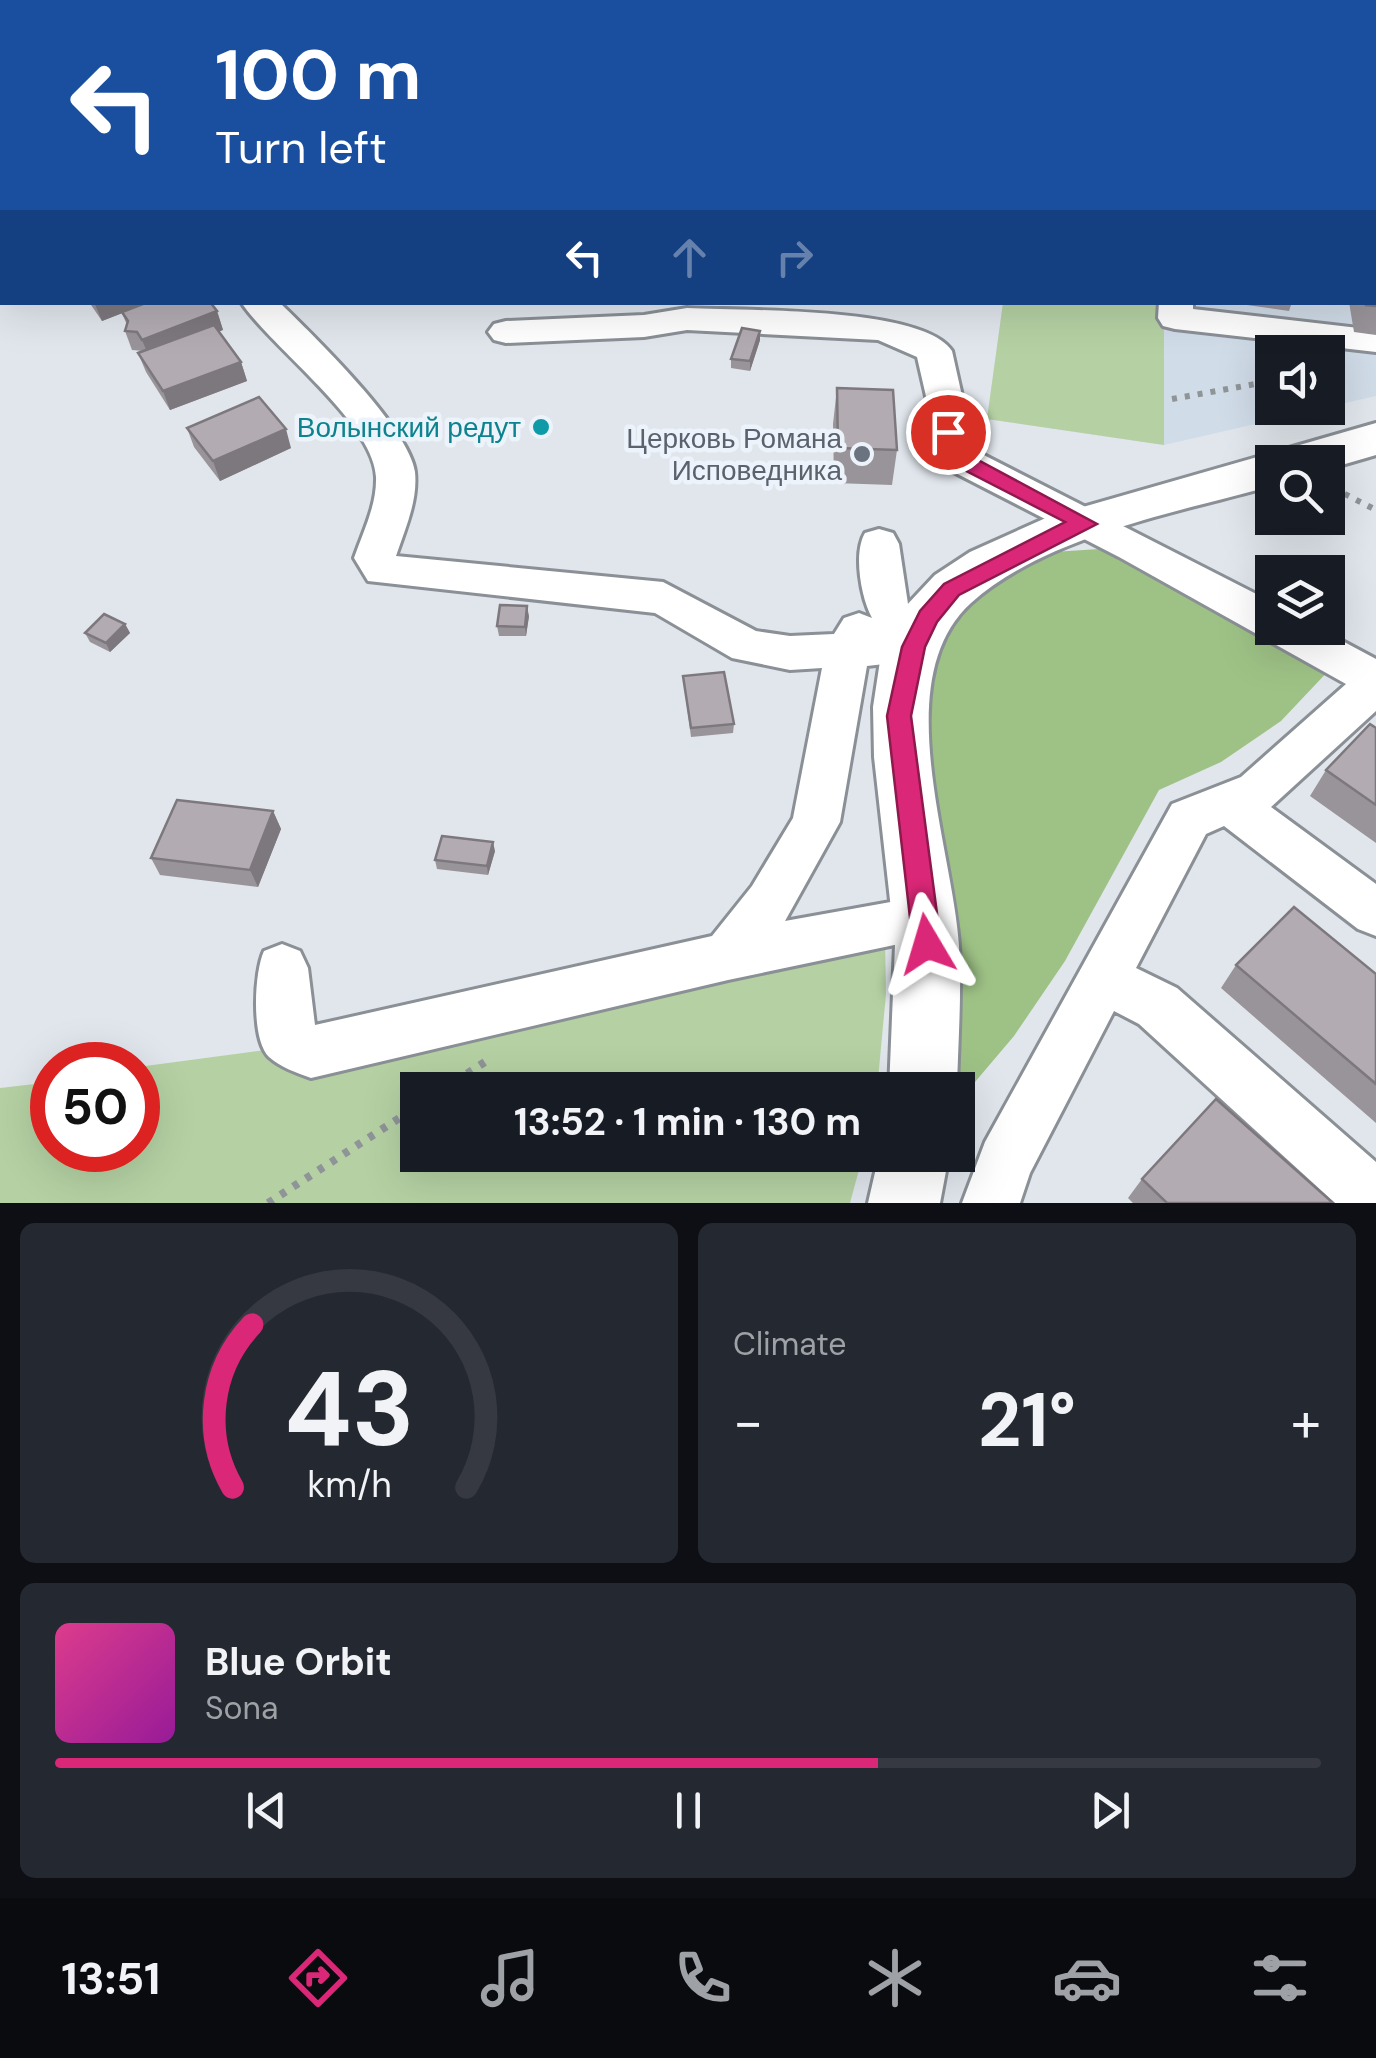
<!DOCTYPE html>
<meta charset="utf-8">
<style>
:root{--surface:#171b24;--page:#242831;--text:#f1f3f6;--muted:#9ea1a6;--line:#363941;--accent:#db2777}
body{margin:0;font-family:"DM Sans",sans-serif;background:var(--page);color:var(--text);height:100vh;display:flex;flex-direction:column;font-size:38px;white-space:nowrap}
*{box-sizing:border-box;margin:0}
p{font-size:32px;color:var(--muted)}
.icon{flex:none;width:55px;height:55px;fill:none;stroke:currentColor;stroke-width:2;stroke-linecap:round;stroke-linejoin:round}
.map{position:relative;height:1203px;overflow:hidden}
.details{display:flex;flex-direction:column;gap:20px;padding:20px;background:#0d0f14;flex:1}
.details>*{flex:none}
.top-card{position:absolute;left:0px;top:0px;width:1378px;height:305px;box-shadow:0 10px 40px #0002;background:#1a4fa0;color:#fff;overflow:hidden}
.tools{position:absolute;left:1255px;top:335px;display:grid;gap:20px}
.tools a{display:grid;place-items:center;width:90px;height:90px;border-radius:0px;background:var(--surface);box-shadow:0 10px 40px #0002;font-size:50px}
.speed{position:absolute;left:30px;top:1042px;display:flex;gap:20px;font-size:50px;font-weight:700;text-align:center}
.speed>*{display:grid;place-content:center;width:130px;height:130px;border-radius:50%;background:var(--surface);box-shadow:0 10px 40px #0002;line-height:1}
.speed .limit{border:15px solid #d22;background:#fff;color:#111}
.pin{position:absolute;display:grid;place-items:center;width:85px;height:85px;color:#fff;margin:-42px;border:5px solid #fff;border-radius:50%;box-shadow:0 2px 10px #0007}
.me{position:absolute;width:110px;margin:-55px;rotate:353deg;stroke-linejoin:round;filter:drop-shadow(0 0 8px #0008)}
.turn{display:flex;align-items:center;gap:35px;height:210px;padding:0 50px;font-size:45px}
.turn .icon{width:130px;height:130px;stroke-width:2.5}
.turn b{display:block;font-size:70px;line-height:85px}
.lanes{display:flex;align-items:center;height:95px;padding:0 50px;background:#0003;justify-content:center;gap:50px;direction:ltr}
.lanes .off{opacity:.35}
.big{font-size:75px;font-weight:700;line-height:1.1}
.details .card{flex:1;display:flex;flex-direction:column;justify-content:center;gap:15px;min-width:0;padding:0 35px;border-radius:15px;background:var(--page)}
.details .dial{align-items:center;gap:0}
.dial svg{height:260px;overflow:visible;fill:none;stroke:var(--line);stroke-width:7;stroke-linecap:round;text-anchor:middle}
.dial text{fill:var(--text);stroke:none}
.song{display:flex;align-items:center;gap:30px}
.cover{width:120px;height:120px;border-radius:15px;background:linear-gradient(135deg,hsl(330 70% 55%),hsl(300 70% 35%))}
.played{height:10px;border-radius:5px;background:linear-gradient(90deg,var(--accent) 65%,var(--line) 65%)}
.keys{display:flex;justify-content:space-around;direction:ltr}
.heat{display:flex;justify-content:space-between;align-items:center;font-size:55px;direction:ltr}
.details .tiles{flex:1;display:grid;gap:20px;grid-template-columns:1fr 1fr}
.card:last-child{grid-column:span 2}
.trip{position:absolute;left:400px;top:1072px;width:575px;height:100px;border-radius:0px;background:var(--surface);box-shadow:0 10px 40px #0002;font-weight:700;line-height:100px;text-align:center}
.dock{display:flex;height:160px;justify-content:space-around;align-items:center;background:#090b0e;color:var(--muted)}
.dock .icon{width:70px;height:70px}
.dock .active{color:var(--accent)}
.dock b{font-size:45px;color:var(--text)}
.map>svg:first-child{display:block}
.built{fill:#d0dce8}
.green{fill:#b5d1a3}
.forest{fill:#9ec286}
.lines{fill:none;stroke-linecap:round;stroke-linejoin:round}
.minor-casing{stroke:#8a9096;stroke-width:6}
.major-casing{stroke:#8a9096;stroke-width:6}
.path-far1{stroke:#8f9498;stroke-width:6;stroke-dasharray:5 8;stroke-linecap:butt}
.path{stroke:#8f9498;stroke-width:8;stroke-dasharray:6 9;stroke-linecap:butt}
.minor{fill:#fff;fill-rule:evenodd}
.major{fill:#fff;fill-rule:evenodd}
.wall{fill:#999499}
.shaded-wall{fill:#7d787d}
.building{fill:#b2acb2;stroke:#7d787d;stroke-width:2.5}
.route{fill:#db2777;stroke:#8e194d;stroke-width:2.5}
.culture-dot{fill:#0f9aa8;stroke:#edf3fa;stroke-width:4}
.worship-dot{fill:#6b7280;stroke:#edf3fa;stroke-width:4}
.labels{text-anchor:middle;stroke-width:9;stroke-linejoin:round;paint-order:stroke}
.culture-label{font-size:28px;fill:#0d838f;stroke:#edf3fa;text-anchor:end}
.worship-label{font-size:28px;fill:#5b616d;stroke:#edf3fa;text-anchor:end}
</style>
<div class="map">
<svg width="1376" height="1203" viewBox="0 0 1376 1203">
<rect width="100%" height="100%" fill="#e0e6ec"/>
<path class="built" d="M 1207,0 L 1376,0 L 1376,396 L 1328,407 L 1328,352 L 1272,352 L 1272,408 L 1326,408 L 1164,445 L 987,419 L 1003,303 L 1375,302 L 1375,2 L 1204,2 Z"/>
<path class="green" d="M 1209,0 L 2,2 L 0,267 L 0,1 Z
M 1003,303 L 1164,303 L 1164,445 L 987,419 Z
M 885,937 L 886,994 L 877,1090 L 418,1090 L 418,1155 L 863,1155 L 850,1203 L 0,1203 L 0,1088 L 52,1082 L 52,1150 L 138,1150 L 138,1067 L 529,1015 Z"/>
<path class="forest" d="M 1114,548 L 1167,560 L 1332,667 L 1281,721 L 1221,762 L 1159,790 L 1065,961 L 1014,1036 L 975,1082 L 947,1068 L 924,646 L 997,573 L 1053,552 Z"/>
<g class="lines">
<g class="minor-casing">
<path id="minor" d="M 263,0 L 341,0 L 262,2 Z
M 1040,0 L 1067,0 L 1068,2 L 1042,2 Z
M 0,4 L 2,4 L 2,20 L 0,20 Z
M 241,302 L 279,302 C 312,334 410,429 415,472 C 418,501 405,529 396,556 L 663,582 L 756,631 L 790,636 L 834,634 L 844,618 L 859,613 L 872,618 C 861,598 853,553 865,533 L 879,529 L 893,533 L 899,544 L 908,604 L 935,647 L 928,659 L 867,666 L 840,822 L 785,921 L 924,896 L 942,903 L 949,919 L 942,935 L 728,980 L 311,1078 C 297,1073 280,1067 269,1057 C 251,1040 254,972 264,951 L 282,944 L 300,951 L 308,968 L 315,1025 L 712,936 L 752,886 L 793,818 L 822,668 L 790,670 L 732,658 L 655,613 L 368,581 L 354,558 C 363,532 377,505 376,477 C 374,423 271,347 241,302 Z
M 1159,302 L 1193,302 L 1193,309 L 1376,330 L 1376,352 L 1175,329 L 1163,326 L 1158,318 Z
M 687,308 C 741,311 923,306 952,351 L 974,450 L 1272,602 L 1272,628 L 1318,628 L 1376,659 L 1376,711 L 1271,807 L 1376,884 L 1376,936 L 1358,929 L 1224,826 L 1206,834 L 1136,968 L 1177,988 L 1376,1162 L 1376,1203 L 1335,1203 L 1139,1024 L 1114,1011 L 1030,1173 L 1020,1203 L 962,1203 L 985,1142 L 1172,804 L 1241,777 L 1346,684 L 1119,557 L 942,466 L 917,357 L 878,340 L 687,330 L 644,337 L 506,343 L 494,340 L 488,332 L 494,324 L 506,321 L 644,315 Z"/>
</g>
<g class="major-casing">
<path id="major" d="M 1376,423 L 1376,455 L 1328,469 L 1328,462 L 1272,462 L 1272,486 C 1178,512 1046,536 971,603 C 887,679 953,848 959,946 C 962,994 958,1042 957,1090 L 889,1090 L 895,945 L 874,757 L 873,707 L 880,661 L 905,607 L 935,575 L 970,552 L 1048,517 Z
M 879,1155 L 949,1155 L 940,1203 L 868,1203 Z"/>
</g>
<path class="path-far1" d="M 1172,399 L 1272,381
M 1333,488 L 1376,510"/>
<path class="path" d="M 442,1090 L 491,1058
M 268,1203 L 418,1106"/>
<use href="#minor" class="minor"/>
<use href="#major" class="major"/>
</g>
<path class="wall" d="M 1376,152 L 1376,335 L 1354,332 L 1349,302 L 1375,302 Z
M 89,302 L 210,302 L 217,311 L 223,330 L 219,331 L 241,362 L 247,381 L 170,410 L 146,372 L 138,353 L 143,351 L 132,350 L 125,331 L 127,325 L 122,313 L 102,321 Z
M 1225,302 L 1292,302 L 1289,311 Z
M 760,340 L 750,371 L 731,368 L 731,359 Z
M 837,388 L 897,450 L 892,485 L 834,483 L 833,424 Z
M 187,428 L 291,448 L 220,481 L 194,447 Z
M 529,616 L 526,636 L 499,636 L 497,626 Z
M 125,624 L 130,633 L 110,652 L 90,642 L 85,633 Z
M 683,676 L 734,724 L 733,733 L 691,737 Z
M 1376,728 L 1376,843 L 1310,796 L 1326,770 Z
M 273,811 L 281,829 L 258,887 L 160,875 L 151,858 Z
M 495,851 L 488,875 L 437,869 L 435,860 Z
M 1236,965 L 1376,974 L 1376,1123 L 1221,988 Z
M 1142,1179 L 1333,1203 L 1133,1203 L 1128,1198 Z"/>
<path class="shaded-wall" d="M 713,0 L 751,0 L 750,2 L 713,2 Z
M 94,302 L 151,302 L 102,321 Z
M 217,311 L 223,330 L 150,359 L 142,340 Z
M 760,331 L 760,340 L 750,371 L 750,361 Z
M 241,362 L 247,381 L 170,410 L 163,391 Z
M 286,429 L 291,448 L 220,481 L 213,461 Z
M 527,606 L 529,616 L 526,636 L 525,627 Z
M 125,624 L 130,633 L 110,652 L 106,643 Z
M 273,811 L 281,829 L 258,887 L 250,870 Z
M 493,842 L 495,851 L 488,875 L 487,866 Z"/>
<path class="building" d="M 230,0 L 274,0 L 274,2 L 230,2 Z
M 400,0 L 399,2 L 373,2 L 373,1 Z
M 440,0 L 465,0 L 465,2 L 440,2 Z
M 1375,152 L 1376,152 L 1376,306 L 1366,305 L 1366,302 L 1375,302 Z
M 148,302 L 210,302 L 217,311 L 142,340 L 137,332 L 125,331 L 128,321 L 122,312 Z
M 214,325 L 241,362 L 163,391 L 138,353 Z
M 742,328 L 760,331 L 750,361 L 731,359 Z
M 837,388 L 893,390 L 897,450 L 838,448 Z
M 259,397 L 286,429 L 213,461 L 187,428 Z
M 500,605 L 527,606 L 525,627 L 497,626 Z
M 104,614 L 125,624 L 106,643 L 85,633 Z
M 724,672 L 734,724 L 691,728 L 683,676 Z
M 1370,724 L 1376,728 L 1376,805 L 1326,770 Z
M 177,800 L 273,811 L 250,870 L 151,858 Z
M 442,836 L 493,842 L 487,866 L 435,860 Z
M 1294,907 L 1376,974 L 1376,1084 L 1236,965 Z
M 1216,1099 L 1333,1203 L 1167,1203 L 1142,1179 Z"/>
<path class="route" d="M 948,425 L 959,432 L 965,453 L 1097,524 L 959,595 L 937,622 L 925,647 L 911,716 L 941,944 L 937,953 L 927,956 L 917,953 L 913,944 L 887,716 L 902,647 L 920,611 L 944,584 L 1065,522 L 949,462 L 938,432 Z"/>
<circle class="culture-dot" cx="541" cy="427" r="10"/>
<circle class="worship-dot" cx="862" cy="454" r="10"/>
<g class="labels">
<g class="culture-label">
<text x="521" y="437">Волынский редут</text>
</g>
<g class="worship-label">
<text x="842" y="448">Церковь Романа<tspan x="842" dy="32">Исповедника</tspan></text>
</g>
</g>
</svg>
<div class="tools">
<a><svg class="icon" aria-label="sound" viewBox="0 0 24 24"><path d="M4 9h4l5-4v14l-5-4H4zM17 9q2 3 0 6"/></svg></a>
<a><svg class="icon" aria-label="search" viewBox="0 0 24 24"><circle cx="10" cy="10" r="6"/><path d="M15 15l6 6"/></svg></a>
<a><svg class="icon" aria-label="layers" viewBox="0 0 24 24"><path d="M12 4l9 5-9 5-9-5zM3 14l9 5 9-5"/></svg></a>
</div>
<div class="speed"><div class="limit">50</div></div>
<div class="pin" style="left:948px;top:432px;background:#d93025"><svg class="icon" aria-label="arrive" viewBox="0 0 24 24"><path d="M6 21V4h12l-3 4 3 4H6"/></svg></div>
<svg class="me" style="left:927px;top:944px" viewBox="-20 -20 40 40"><path d="M0-17L14 15 0 8-14 15z" fill="#db2777" stroke="#fff" stroke-width="4"/></svg>
<div class="trip">13:52 · 1 min · 130 m</div>
<div class="top-card">
<div class="turn"><svg class="icon" aria-label="left" viewBox="0 0 24 24"><path d="M17 20v-9H6M10 6l-5 5 5 5"/></svg><div><b>100 m</b>Turn left</div></div>
<div class="lanes"><svg class="icon" aria-label="left" viewBox="0 0 24 24"><path d="M17 20v-9H6M10 6l-5 5 5 5"/></svg><svg class="icon off" aria-label="ahead" viewBox="0 0 24 24"><path d="M12 20V5M6 11l6-6 6 6"/></svg><svg class="icon off" aria-label="right" viewBox="0 0 24 24"><path d="M7 20v-9h11M14 6l5 5-5 5"/></svg></div>
</div>
</div>
<section class="details">
<div class="tiles">
<div class="card dial"><svg viewBox="0 0 100 80">
<path d="M14 69A42 42 0 1 1 86 69"/>
<path d="M14 69A42 42 0 0 1 20 19" stroke="#db2777"/>
<text x="50" y="56" font-size="32" font-weight="700">43</text>
<text x="50" y="72" font-size="11">km/h</text>
</svg></div>
<div class="card"><p>Climate</p>
<div class="heat"><a>−</a><b class="big">21°</b><a>+</a></div>
</div>
<div class="card">
<div class="song"><i class="cover"></i><div><b>Blue Orbit</b><p>Sona</p></div></div>
<div class="played"></div>
<div class="keys"><svg class="icon" aria-label="previous" viewBox="0 0 24 24"><path d="M18 5L8 12l10 7zM5 5v14"/></svg><svg class="icon" aria-label="pause" viewBox="0 0 24 24"><path d="M8 5v14M16 5v14"/></svg><svg class="icon" aria-label="next" viewBox="0 0 24 24"><path d="M6 5l10 7-10 7zM19 5v14"/></svg></div>
</div>
</div>
</section>
<nav class="dock">
<b>13:51</b>
<svg class="icon active" aria-label="directions" viewBox="0 0 24 24"><path d="M12 3l9 9-9 9-9-9zM9 14v-3h6M13 9l2 2-2 2"/></svg>
<svg class="icon" aria-label="music" viewBox="0 0 24 24"><path d="M9 18V5l10-2v13"/><circle cx="6" cy="18" r="3"/><circle cx="16" cy="16" r="3"/></svg>
<svg class="icon" aria-label="phone" viewBox="0 0 24 24"><path d="M5 4h4l2 5-3 2q2 4 5 5l2-3 5 2v4C11 20 4 13 5 4z"/></svg>
<svg class="icon" aria-label="climate" viewBox="0 0 24 24"><path d="M12 3v18M4 7l16 10M4 17L20 7"/></svg>
<svg class="icon" aria-label="car" viewBox="0 0 24 24"><path d="M5 17H2v-5l4-1 3-4h7l3 4 3 1v5h-3M9 17h6M6 11h13"/><circle cx="7" cy="17" r="2"/><circle cx="17" cy="17" r="2"/></svg>
<svg class="icon" aria-label="filters" viewBox="0 0 24 24"><path d="M4 7h16M4 17h16"/><circle cx="9" cy="7" r="2"/><circle cx="15" cy="17" r="2"/></svg>
</nav>
